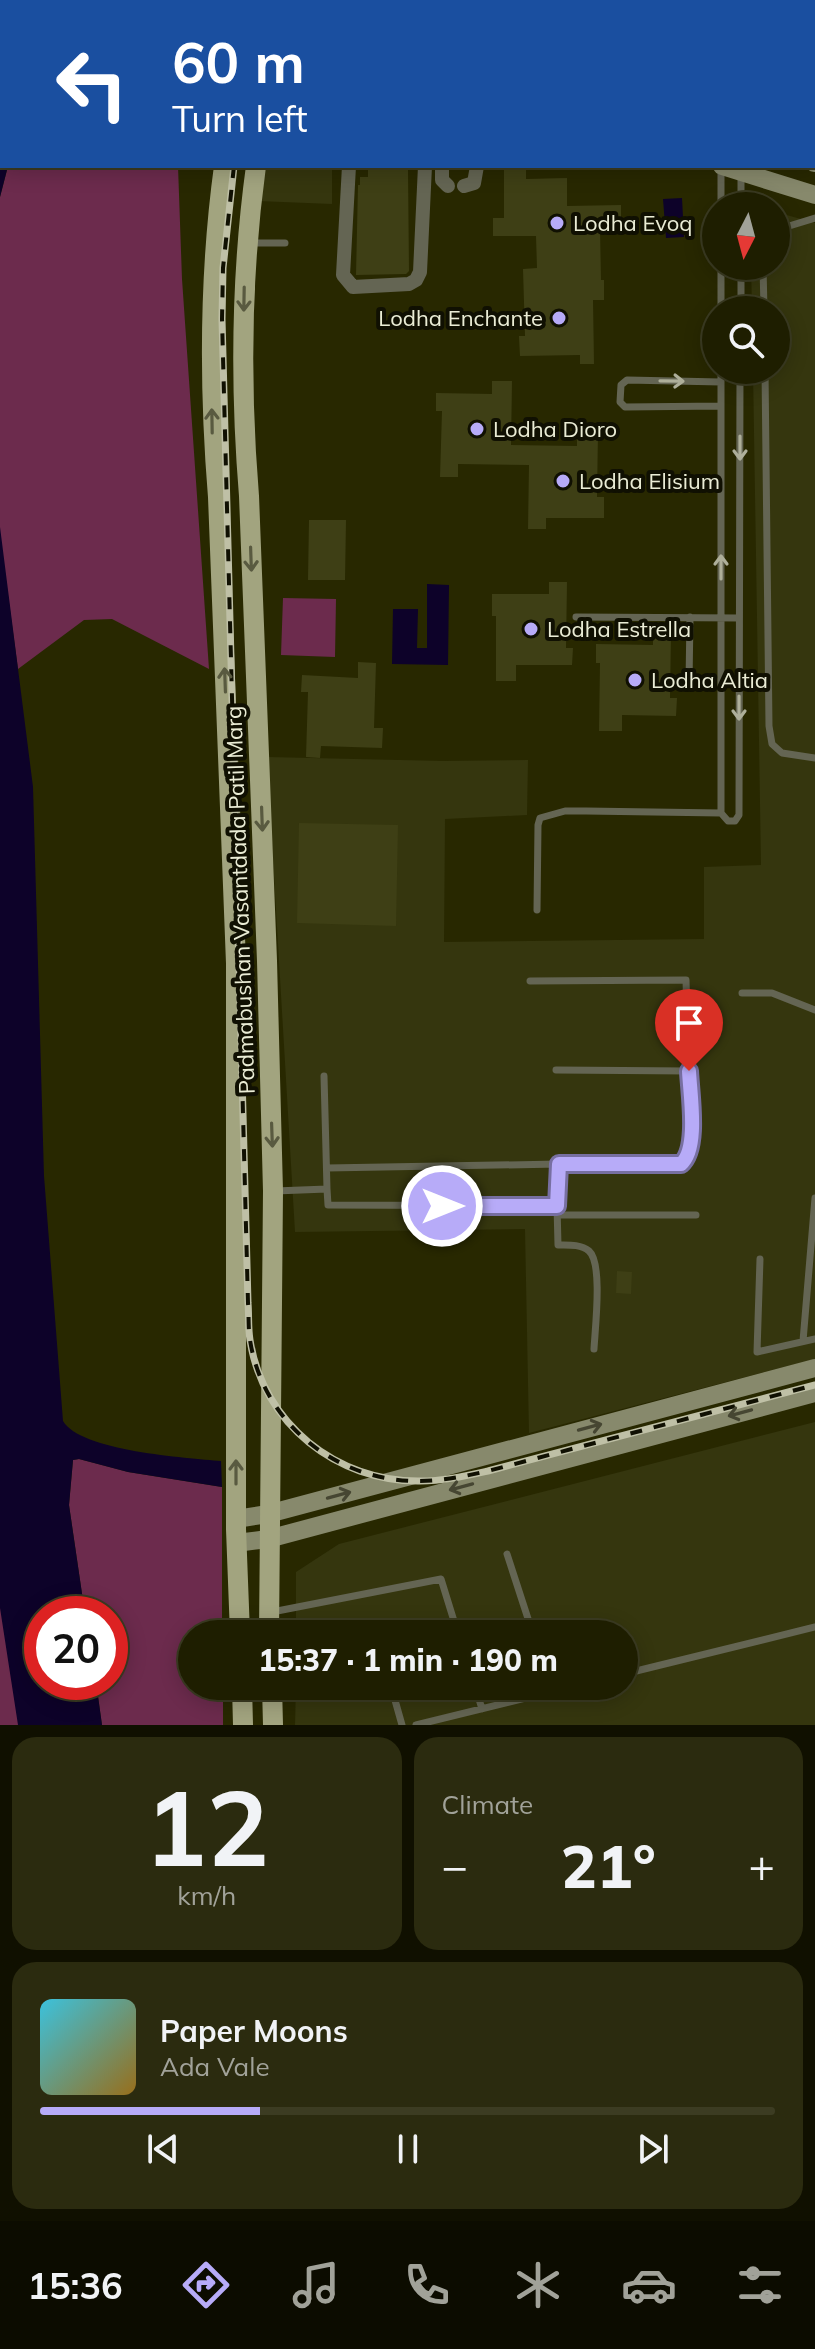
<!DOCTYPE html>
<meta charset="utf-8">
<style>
:root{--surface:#1e1e00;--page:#2b2b0f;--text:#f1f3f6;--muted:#a1a299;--line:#3c3c22;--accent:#b7abf8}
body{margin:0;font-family:Mulish,sans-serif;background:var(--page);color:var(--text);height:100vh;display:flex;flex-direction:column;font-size:30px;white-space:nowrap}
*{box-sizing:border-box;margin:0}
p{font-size:26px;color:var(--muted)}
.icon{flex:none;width:44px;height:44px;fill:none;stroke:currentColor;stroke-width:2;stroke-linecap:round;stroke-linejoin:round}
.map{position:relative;height:1725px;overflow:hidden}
.panel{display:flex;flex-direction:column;gap:12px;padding:12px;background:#101000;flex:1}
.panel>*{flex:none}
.banner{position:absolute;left:0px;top:0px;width:816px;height:168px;box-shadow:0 4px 20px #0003,0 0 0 2px var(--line);background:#1a4fa0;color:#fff;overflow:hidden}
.needle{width:52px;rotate:186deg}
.tools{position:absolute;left:702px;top:192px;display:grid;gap:16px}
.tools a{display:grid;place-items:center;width:88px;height:88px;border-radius:50%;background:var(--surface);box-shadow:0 4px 20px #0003,0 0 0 2px var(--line);font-size:40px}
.speed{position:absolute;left:24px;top:1596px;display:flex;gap:16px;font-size:40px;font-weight:700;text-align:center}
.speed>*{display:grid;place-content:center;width:104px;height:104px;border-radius:50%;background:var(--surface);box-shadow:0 4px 20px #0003,0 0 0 2px var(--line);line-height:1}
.speed .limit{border:12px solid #d22;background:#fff;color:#111}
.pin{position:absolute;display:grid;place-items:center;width:68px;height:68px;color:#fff;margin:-82px -34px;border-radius:50% 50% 50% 0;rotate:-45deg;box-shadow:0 0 8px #0007}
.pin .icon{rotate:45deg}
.me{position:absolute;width:88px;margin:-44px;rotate:90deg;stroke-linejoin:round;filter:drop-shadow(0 0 6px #0008)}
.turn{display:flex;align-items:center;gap:28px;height:168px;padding:0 40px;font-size:36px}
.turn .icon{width:104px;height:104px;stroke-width:2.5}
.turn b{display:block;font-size:56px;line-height:68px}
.big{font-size:60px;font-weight:800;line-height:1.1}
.panel .tile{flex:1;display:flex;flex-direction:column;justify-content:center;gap:12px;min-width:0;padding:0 28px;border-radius:24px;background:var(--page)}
.panel .dial{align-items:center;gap:0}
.dial b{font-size:104px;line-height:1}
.song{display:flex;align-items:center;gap:24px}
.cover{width:96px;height:96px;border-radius:12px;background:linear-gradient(135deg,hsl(190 70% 55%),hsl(40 70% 35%))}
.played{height:8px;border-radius:4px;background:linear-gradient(90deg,var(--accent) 30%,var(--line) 30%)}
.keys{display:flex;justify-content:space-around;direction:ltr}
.heat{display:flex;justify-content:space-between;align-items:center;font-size:44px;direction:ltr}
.panel .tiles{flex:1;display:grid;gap:12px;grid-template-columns:1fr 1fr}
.tile:last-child{grid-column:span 2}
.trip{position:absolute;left:178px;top:1620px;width:460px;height:80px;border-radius:40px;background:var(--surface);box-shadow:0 4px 20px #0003,0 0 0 2px var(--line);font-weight:800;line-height:80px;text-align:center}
.menu{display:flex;height:128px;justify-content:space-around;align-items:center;background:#0c0c00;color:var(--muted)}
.menu .icon{width:56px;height:56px}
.menu .active{color:var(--accent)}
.menu b{font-size:36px;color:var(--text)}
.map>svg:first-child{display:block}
.built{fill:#35360e}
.green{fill:#6c2b4d}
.water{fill:#0d0229}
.building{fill:#3e3f15}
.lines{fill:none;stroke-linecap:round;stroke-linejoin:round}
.lane{stroke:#646553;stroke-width:7}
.street{stroke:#646553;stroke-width:14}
.secondary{stroke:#87896c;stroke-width:18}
.primary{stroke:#a2a47f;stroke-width:20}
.rail-casing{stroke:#bfc0a6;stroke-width:7}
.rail{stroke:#101002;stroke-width:4;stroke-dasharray:12;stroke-linecap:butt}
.oneway{stroke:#595a40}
.oneway2{stroke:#aeaf9a}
.oneway3{stroke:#464632}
.route-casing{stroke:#776fa1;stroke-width:20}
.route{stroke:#b7abf8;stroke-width:14}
.poi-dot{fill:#b7abf8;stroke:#101002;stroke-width:3}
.labels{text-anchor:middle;stroke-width:8;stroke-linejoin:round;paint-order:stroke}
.poi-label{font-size:22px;fill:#eaecd5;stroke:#101002;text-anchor:start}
.street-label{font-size:22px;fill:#eaecd5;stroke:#101002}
</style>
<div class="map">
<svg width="815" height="1725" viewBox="0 0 815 1725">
<rect width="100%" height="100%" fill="#282800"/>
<path class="built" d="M 387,0 L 815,0 L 815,149 L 814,2 L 386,2 Z
M 263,166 L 332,166 L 332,204 L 258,201 Z
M 776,212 L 815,223 L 815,1359 L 529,1433 L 525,1229 L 295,1232 L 267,757 L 443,761 L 528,760 L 527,815 L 445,819 L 444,942 L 704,939 L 704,867 L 761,865 L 753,370 L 776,370 L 776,310 L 752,310 L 751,266 L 776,266 Z
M 815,1422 L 815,1725 L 295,1725 L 296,1686 L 624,1686 L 624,1634 L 296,1634 L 296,1572 L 339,1544 Z"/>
<path class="green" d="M 8,166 L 178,166 L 182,279 L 209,669 L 112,619 L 84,620 L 18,669 L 0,536 L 0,197 Z
M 283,598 L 336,599 L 335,657 L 281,655 Z
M 79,1459 L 128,1472 L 222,1487 L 222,1634 L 192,1634 L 192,1686 L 223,1686 L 223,1725 L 102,1725 L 96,1682 L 110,1682 L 110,1614 L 85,1614 L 69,1505 L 73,1460 Z
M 0,1585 L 28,1725 L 0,1725 Z"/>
<path class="water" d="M 0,0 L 52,0 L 2,2 L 2,166 L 8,166 L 0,197 Z
M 682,198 L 684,237 L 666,238 L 663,199 Z
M 0,527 L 33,787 L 44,1176 L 63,1421 C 80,1451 187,1458 221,1461 L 222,1487 L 128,1472 L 79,1459 L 73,1460 L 69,1505 L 85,1614 L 42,1614 L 42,1682 L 96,1682 L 102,1725 L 18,1725 L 0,1608 Z
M 427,584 L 449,585 L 448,665 L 392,664 L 393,609 L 418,609 L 417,648 L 427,648 Z"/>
<path class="building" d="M 504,167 L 526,167 L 526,179 L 567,178 L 567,206 L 621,205 L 621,229 L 600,229 L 601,280 L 604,280 L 604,300 L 593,300 L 594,364 L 580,364 L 580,355 L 520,356 L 519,336 L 525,336 L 523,269 L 537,268 L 536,236 L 493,236 L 493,218 L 504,218 Z
M 368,169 L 408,169 L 409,271 L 406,274 L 356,275 L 358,185 L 360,185 L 360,177 L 368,177 Z
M 492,381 L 512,381 L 511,445 L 577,446 L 577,431 L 598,431 L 597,497 L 604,497 L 604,518 L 546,518 L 546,529 L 528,529 L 529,465 L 458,464 L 458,477 L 440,477 L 442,411 L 436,411 L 436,393 L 492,394 Z
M 309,520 L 346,520 L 345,580 L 308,580 Z
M 549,582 L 567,582 L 566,648 L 573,648 L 572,665 L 516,665 L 516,681 L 496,681 L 496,616 L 492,616 L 492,594 L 549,594 Z
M 653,631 L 671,632 L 670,698 L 677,698 L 676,716 L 622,715 L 622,731 L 599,731 L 600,663 L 596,663 L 596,644 L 653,645 Z
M 358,662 L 376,663 L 374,728 L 383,728 L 382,748 L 321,746 L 320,758 L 306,757 L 308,692 L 301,692 L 302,675 L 358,678 Z
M 299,823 L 398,825 L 396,926 L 297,923 Z
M 617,1271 L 632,1272 L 631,1294 L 616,1293 Z"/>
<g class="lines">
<path class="lane" d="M 539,0 L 541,2
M 721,206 L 721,168
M 741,206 L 741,172
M 776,230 L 815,218
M 249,243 L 285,243
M 763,266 L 764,310
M 721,310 L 721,266
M 741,310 L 741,266
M 721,370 L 721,813 L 728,821 L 735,821 L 739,815 L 740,370
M 765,370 L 769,726 L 772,744 L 782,753 L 815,758
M 721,406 L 625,407 L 620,402 L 621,385 L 627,380 L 721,382
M 576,617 L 739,618
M 689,683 L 690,617
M 537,910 L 538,825 L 540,818 L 565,811 L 586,811 L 721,813
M 530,981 L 686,980 L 691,1144 L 688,1158 L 681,1164 L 559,1164
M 742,993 L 772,993 L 815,1010
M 556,1070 L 689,1071
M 327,1168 L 559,1164 L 557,1206
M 327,1189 L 328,1205 L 557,1206 L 558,1245 C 568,1245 581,1244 589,1251 C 603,1263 595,1329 594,1349
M 275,1191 L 327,1189 L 324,1076
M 558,1215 L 696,1215
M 760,1259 L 757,1352 L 815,1339
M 803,1341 L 815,1198
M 507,1554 L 533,1634
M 272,1612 L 441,1579 L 458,1634
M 624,1674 L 815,1627
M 391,1686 L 402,1725
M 475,1686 L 482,1709
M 416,1725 L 574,1686"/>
<path class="street" d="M 552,2 L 553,0
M 709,2 L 710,0
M 814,73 L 815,73
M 349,166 L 343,275 L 353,287 L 409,284 L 416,280 L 420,272 L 425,166
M 442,166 L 442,180 L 448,186
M 464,186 L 474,183 L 477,166"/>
<path class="secondary" d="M 281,0 L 288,2
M 341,2 L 342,0
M 362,2 L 363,0
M 814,163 L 815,163
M 722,166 L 815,195
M 236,1519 L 268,1514 L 815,1368
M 236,1543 L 268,1539 L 815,1393"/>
<path class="primary" d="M 267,2 L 267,0
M 300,2 L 301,0
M 224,166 C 209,276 209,387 218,497 L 236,963 L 236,1529 L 240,1634
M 256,166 C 241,275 240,386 249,496 L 267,961 L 273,1191 L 269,1634
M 242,1686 L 243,1725
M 272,1686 L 273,1725"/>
<g class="rail-casing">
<path id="rail" d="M 279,2 L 280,0
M 234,166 L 223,268 L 222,319 L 248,1303 C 249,1315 248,1328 250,1340 C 263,1424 337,1482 420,1481 C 443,1481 465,1476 488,1471 L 815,1385"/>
</g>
<use href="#rail" class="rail"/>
</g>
<defs><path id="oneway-shaft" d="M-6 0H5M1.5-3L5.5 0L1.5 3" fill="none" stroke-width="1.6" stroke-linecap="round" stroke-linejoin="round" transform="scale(2)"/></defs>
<g class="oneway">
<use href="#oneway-shaft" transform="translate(244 299) rotate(91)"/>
<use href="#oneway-shaft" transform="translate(212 421) rotate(-91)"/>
<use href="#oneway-shaft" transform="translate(251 559) rotate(88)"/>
<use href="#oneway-shaft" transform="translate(225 680) rotate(-92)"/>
<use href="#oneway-shaft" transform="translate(262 819) rotate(88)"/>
<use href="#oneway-shaft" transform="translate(272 1135) rotate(88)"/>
<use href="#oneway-shaft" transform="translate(236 1472) rotate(-90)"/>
</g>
<g class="oneway2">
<use href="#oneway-shaft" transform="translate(672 381) rotate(1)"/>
<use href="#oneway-shaft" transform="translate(740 448) rotate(90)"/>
<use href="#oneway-shaft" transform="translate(721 567) rotate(-90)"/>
<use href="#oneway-shaft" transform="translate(739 708) rotate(90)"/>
</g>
<g class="oneway3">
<use href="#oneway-shaft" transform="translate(740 1413) rotate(165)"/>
<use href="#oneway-shaft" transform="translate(590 1427) rotate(-15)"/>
<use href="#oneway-shaft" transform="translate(461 1487) rotate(165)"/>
<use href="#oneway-shaft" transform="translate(339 1495) rotate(-15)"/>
</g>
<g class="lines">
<g class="route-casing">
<path id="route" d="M 442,1206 L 557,1206 L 559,1164 L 681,1164 C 699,1149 690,1094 689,1071"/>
</g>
<use href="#route" class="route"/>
</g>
<g class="poi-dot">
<circle cx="557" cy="223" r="8"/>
<circle cx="559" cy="318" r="8"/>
<circle cx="477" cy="429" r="8"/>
<circle cx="563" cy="481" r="8"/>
<circle cx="531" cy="629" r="8"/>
<circle cx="635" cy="680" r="8"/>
</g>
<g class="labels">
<g class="poi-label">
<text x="573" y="231">Lodha Evoq</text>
<text x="543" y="326" text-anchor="end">Lodha Enchante</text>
<text x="493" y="437">Lodha Dioro</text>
<text x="579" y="489">Lodha Elisium</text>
<text x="547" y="637">Lodha Estrella</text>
<text x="651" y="688">Lodha Altia</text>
</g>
<g class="street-label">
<text transform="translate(240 900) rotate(-92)" y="8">Padmabushan Vasantdada Patil Marg</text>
</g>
</g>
</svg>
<div class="tools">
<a><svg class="needle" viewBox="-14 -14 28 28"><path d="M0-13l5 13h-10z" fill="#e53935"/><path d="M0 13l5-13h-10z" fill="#a1a299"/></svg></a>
<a><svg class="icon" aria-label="search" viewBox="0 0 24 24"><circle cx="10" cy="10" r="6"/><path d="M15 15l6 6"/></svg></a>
</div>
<div class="speed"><div class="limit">20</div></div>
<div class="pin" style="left:689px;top:1071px;background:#d93025"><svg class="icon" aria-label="arrive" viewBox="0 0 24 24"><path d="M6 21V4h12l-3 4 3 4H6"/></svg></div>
<svg class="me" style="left:442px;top:1206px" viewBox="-20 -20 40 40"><circle r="17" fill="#b7abf8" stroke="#fff" stroke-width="3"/><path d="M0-11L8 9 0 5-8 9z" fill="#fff"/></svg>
<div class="trip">15:37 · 1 min · 190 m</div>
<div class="banner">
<div class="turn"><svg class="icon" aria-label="left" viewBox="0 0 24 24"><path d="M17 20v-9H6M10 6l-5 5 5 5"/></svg><div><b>60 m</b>Turn left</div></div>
</div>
</div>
<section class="panel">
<div class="tiles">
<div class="tile dial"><b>12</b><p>km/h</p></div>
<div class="tile"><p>Climate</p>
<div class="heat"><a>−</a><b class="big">21°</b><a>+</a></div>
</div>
<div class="tile">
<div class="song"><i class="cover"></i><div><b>Paper Moons</b><p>Ada Vale</p></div></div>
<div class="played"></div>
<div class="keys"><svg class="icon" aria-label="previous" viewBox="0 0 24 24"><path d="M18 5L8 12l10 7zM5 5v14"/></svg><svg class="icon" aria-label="pause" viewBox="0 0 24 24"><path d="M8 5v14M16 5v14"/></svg><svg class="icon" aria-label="next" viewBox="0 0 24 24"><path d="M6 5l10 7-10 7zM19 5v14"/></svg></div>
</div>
</div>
</section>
<nav class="menu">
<b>15:36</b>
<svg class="icon active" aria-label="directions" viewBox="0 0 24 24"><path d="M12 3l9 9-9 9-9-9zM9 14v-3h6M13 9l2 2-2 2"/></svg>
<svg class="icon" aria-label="music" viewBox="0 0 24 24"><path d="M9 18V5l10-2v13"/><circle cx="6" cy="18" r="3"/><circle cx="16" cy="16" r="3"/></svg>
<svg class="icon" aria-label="phone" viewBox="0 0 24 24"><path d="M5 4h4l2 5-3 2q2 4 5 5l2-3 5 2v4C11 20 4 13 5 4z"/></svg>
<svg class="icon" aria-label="climate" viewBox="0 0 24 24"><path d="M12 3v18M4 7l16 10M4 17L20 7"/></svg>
<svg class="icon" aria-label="car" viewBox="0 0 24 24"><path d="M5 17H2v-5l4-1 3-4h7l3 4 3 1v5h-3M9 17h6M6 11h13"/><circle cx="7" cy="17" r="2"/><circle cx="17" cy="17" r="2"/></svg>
<svg class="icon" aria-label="filters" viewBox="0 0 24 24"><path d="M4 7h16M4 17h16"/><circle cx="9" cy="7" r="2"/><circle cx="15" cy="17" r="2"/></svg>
</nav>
